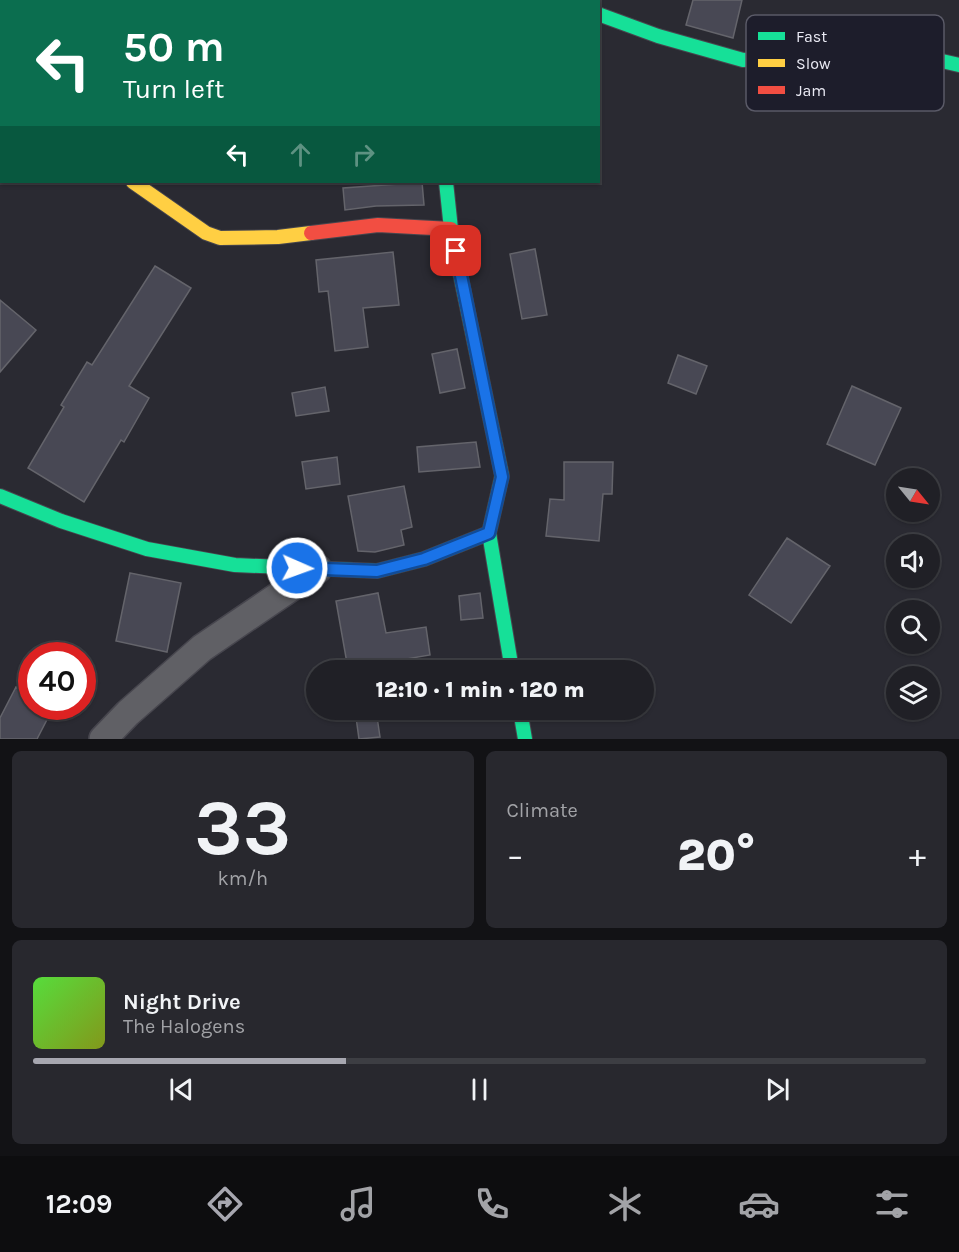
<!DOCTYPE html>
<meta charset="utf-8">
<style>
:root{--surface:#202026;--page:#28282e;--text:#f1f3f6;--muted:#a2a3a7;--line:#3d3e43;--accent:#a7a7b0}
body{margin:0;font-family:Karla,sans-serif;background:var(--page);color:var(--text);height:100vh;display:flex;flex-direction:column;font-size:22px;white-space:nowrap}
*{box-sizing:border-box;margin:0}
p{font-size:20px;color:var(--muted)}
.icon{flex:none;width:33px;height:33px;fill:none;stroke:currentColor;stroke-width:2;stroke-linecap:round;stroke-linejoin:round}
.map{position:relative;height:739px;overflow:hidden}
.sheet{display:flex;flex-direction:column;gap:12px;padding:12px;background:#121215;flex:1}
.sheet>*{flex:none}
.hud{position:absolute;left:0px;top:0px;width:600px;height:183px;box-shadow:0 2px 4px #0004,0 0 0 2px var(--line);background:#0b6e4f;color:#fff;overflow:hidden}
.needle{width:39px;rotate:120deg}
.buttons{position:absolute;left:886px;top:468px;display:grid;gap:12px}
.buttons a{display:grid;place-items:center;width:54px;height:54px;border-radius:50%;background:var(--surface);box-shadow:0 2px 4px #0004,0 0 0 2px var(--line);font-size:30px}
.speed{position:absolute;left:18px;top:642px;display:flex;gap:12px;font-size:30px;font-weight:700;text-align:center}
.speed>*{display:grid;place-content:center;width:78px;height:78px;border-radius:50%;background:var(--surface);box-shadow:0 2px 4px #0004,0 0 0 2px var(--line);line-height:1}
.speed .limit{border:9px solid #d22;background:#fff;color:#111}
.pin{position:absolute;display:grid;place-items:center;width:51px;height:51px;color:#fff;margin:-26px;border-radius:12px;box-shadow:0 3px 9px #0006}
.me{position:absolute;width:66px;margin:-33px;rotate:92deg;stroke-linejoin:round;filter:drop-shadow(0 0 4px #0008)}
.turn{display:flex;align-items:center;gap:21px;height:126px;padding:0 24px;font-size:27px}
.turn .icon{width:78px;height:78px;stroke-width:2.5}
.turn b{display:block;font-size:42px;line-height:51px}
.lanes{display:flex;align-items:center;height:57px;padding:0 24px;background:#0003;justify-content:center;gap:30px;direction:ltr}
.lanes .off{opacity:.35}
.big{font-size:45px;font-weight:800;line-height:1.1}
.sheet .widget{flex:1;display:flex;flex-direction:column;justify-content:center;gap:9px;min-width:0;padding:0 21px;border-radius:9px;background:var(--page)}
.sheet .dial{align-items:center;gap:0}
.dial b{font-size:78px;line-height:1}
.song{display:flex;align-items:center;gap:18px}
.cover{width:72px;height:72px;border-radius:9px;background:linear-gradient(135deg,hsl(110 70% 55%),hsl(70 70% 35%))}
.played{height:6px;border-radius:3px;background:linear-gradient(90deg,var(--accent) 35%,var(--line) 35%)}
.keys{display:flex;justify-content:space-around;direction:ltr}
.heat{display:flex;justify-content:space-between;align-items:center;font-size:33px;direction:ltr}
.sheet .tiles{flex:1;display:grid;gap:12px;grid-template-columns:1fr 1fr}
.widget:last-child{grid-column:span 2}
.trip{position:absolute;left:306px;top:660px;width:348px;height:60px;border-radius:30px;background:var(--surface);box-shadow:0 2px 4px #0004,0 0 0 2px var(--line);font-weight:800;line-height:60px;text-align:center}
.tab-bar{display:flex;height:96px;justify-content:space-around;align-items:center;background:#0d0d0f;color:var(--muted)}
.tab-bar .icon{width:42px;height:42px}
.tab-bar .active{color:var(--accent)}
.tab-bar b{font-size:27px;color:var(--text)}
.map>svg:first-child{display:block}
.building{fill:#484854;stroke:#64646b;stroke-width:1.5}
.lines{fill:none;stroke-linecap:round;stroke-linejoin:round}
.street-casing{stroke:#47464e;stroke-width:30}
.fast-casing{stroke:#47464e;stroke-width:16}
.slow-casing{stroke:#47464e;stroke-width:16}
.jam-casing{stroke:#47464e;stroke-width:16}
.street{stroke:#606065;stroke-width:27}
.fast{stroke:#16e098;stroke-width:14}
.slow{stroke:#ffcf43;stroke-width:14}
.jam{stroke:#f24e42;stroke-width:14}
.route-casing{stroke:#114b97;stroke-width:15}
.route{stroke:#1a73e8;stroke-width:10}
.key{fill:#1d1d2b;stroke:#5a5a67;stroke-width:1.5}
.key-label{font-size:16px;fill:#eaeaf4}
</style>
<div class="map">
<svg width="959" height="739" viewBox="0 0 959 739">
<rect width="100%" height="100%" fill="#2a2a32"/>
<path class="building" d="M 693,0 L 742,0 L 733,38 L 686,25 Z
M 399,182 L 422,182 L 424,205 L 376,206 L 345,210 L 343,188 L 399,184 Z
M 535,249 L 547,315 L 522,319 L 510,254 Z
M 393,252 L 399,305 L 363,308 L 368,347 L 335,351 L 328,291 L 319,292 L 316,260 Z
M 155,266 L 191,288 L 129,386 L 149,398 L 124,442 L 121,440 L 84,502 L 28,468 L 64,407 L 61,405 L 87,362 L 92,365 Z
M 0,300 L 36,330 L 0,372 Z
M 457,349 L 465,388 L 440,393 L 432,354 Z
M 678,355 L 707,366 L 696,394 L 668,383 Z
M 852,386 L 901,408 L 875,465 L 827,444 Z
M 325,387 L 329,411 L 296,416 L 292,393 Z
M 476,442 L 480,467 L 419,472 L 417,447 Z
M 337,457 L 340,484 L 306,489 L 302,462 Z
M 564,462 L 613,462 L 612,494 L 603,494 L 599,541 L 546,536 L 550,499 L 564,500 Z
M 404,486 L 412,527 L 401,530 L 404,545 L 375,552 L 358,551 L 348,496 Z
M 787,538 L 830,566 L 791,623 L 749,595 Z
M 130,573 L 181,583 L 167,652 L 116,641 Z
M 378,593 L 386,633 L 426,627 L 430,655 L 348,669 L 336,601 Z
M 480,593 L 483,618 L 461,620 L 459,596 Z
M 16,687 L 32,695 L 32,706 L 54,706 L 37,739 L 0,739 L 0,718 Z
M 355,710 L 376,710 L 380,737 L 359,739 Z"/>
<g class="lines">
<g class="street-casing">
<path id="street" d="M 563,0 L 567,2
M 0,95 L 2,96
M 103,739 L 128,713 L 202,648 L 318,569"/>
</g>
<g class="fast-casing">
<path id="fast" d="M 598,14 L 658,36 L 743,60 L 834,57 L 933,59 L 959,65
M 446,182 L 451,229 L 502,476 L 489,533 L 512,670
M 0,496 L 61,521 L 147,549 L 235,565 L 377,571 L 424,559 L 489,533
M 520,710 L 525,739"/>
</g>
<g class="slow-casing">
<path id="slow" d="M 459,0 L 459,2
M 133,182 L 206,233 L 220,238 L 278,237 L 311,233"/>
</g>
<g class="jam-casing">
<path id="jam" d="M 311,233 L 378,225 L 451,229"/>
</g>
<use href="#street" class="street"/>
<use href="#fast" class="fast"/>
<use href="#slow" class="slow"/>
<use href="#jam" class="jam"/>
</g>
<g class="lines">
<g class="route-casing">
<path id="route" d="M 297,568 L 377,571 L 424,559 L 489,533 L 502,477 L 456,251"/>
</g>
<use href="#route" class="route"/>
</g>
<rect x="746" y="15" width="198" height="96" rx="9" class="key"/>
<rect x="758" y="32" width="27" height="8" fill="#16e098"/>
<rect x="758" y="59" width="27" height="8" fill="#ffcf43"/>
<rect x="758" y="86" width="27" height="8" fill="#f24e42"/>
<g class="key-label">
<text x="796" y="42">Fast</text>
<text x="796" y="69">Slow</text>
<text x="796" y="96">Jam</text>
</g>
</svg>
<div class="buttons">
<a><svg class="needle" viewBox="-14 -14 28 28"><path d="M0-13l5 13h-10z" fill="#e53935"/><path d="M0 13l5-13h-10z" fill="#a2a3a7"/></svg></a>
<a><svg class="icon" aria-label="sound" viewBox="0 0 24 24"><path d="M4 9h4l5-4v14l-5-4H4zM17 9q2 3 0 6"/></svg></a>
<a><svg class="icon" aria-label="search" viewBox="0 0 24 24"><circle cx="10" cy="10" r="6"/><path d="M15 15l6 6"/></svg></a>
<a><svg class="icon" aria-label="layers" viewBox="0 0 24 24"><path d="M12 4l9 5-9 5-9-5zM3 14l9 5 9-5"/></svg></a>
</div>
<div class="speed"><div class="limit">40</div></div>
<div class="pin" style="left:456px;top:251px;background:#d93025"><svg class="icon" aria-label="arrive" viewBox="0 0 24 24"><path d="M6 21V4h12l-3 4 3 4H6"/></svg></div>
<svg class="me" style="left:297px;top:568px" viewBox="-20 -20 40 40"><circle r="17" fill="#1a73e8" stroke="#fff" stroke-width="3"/><path d="M0-11L8 9 0 5-8 9z" fill="#fff"/></svg>
<div class="trip">12:10 · 1 min · 120 m</div>
<div class="hud">
<div class="turn"><svg class="icon" aria-label="left" viewBox="0 0 24 24"><path d="M17 20v-9H6M10 6l-5 5 5 5"/></svg><div><b>50 m</b>Turn left</div></div>
<div class="lanes"><svg class="icon" aria-label="left" viewBox="0 0 24 24"><path d="M17 20v-9H6M10 6l-5 5 5 5"/></svg><svg class="icon off" aria-label="ahead" viewBox="0 0 24 24"><path d="M12 20V5M6 11l6-6 6 6"/></svg><svg class="icon off" aria-label="right" viewBox="0 0 24 24"><path d="M7 20v-9h11M14 6l5 5-5 5"/></svg></div>
</div>
</div>
<section class="sheet">
<div class="tiles">
<div class="widget dial"><b>33</b><p>km/h</p></div>
<div class="widget"><p>Climate</p>
<div class="heat"><a>−</a><b class="big">20°</b><a>+</a></div>
</div>
<div class="widget">
<div class="song"><i class="cover"></i><div><b>Night Drive</b><p>The Halogens</p></div></div>
<div class="played"></div>
<div class="keys"><svg class="icon" aria-label="previous" viewBox="0 0 24 24"><path d="M18 5L8 12l10 7zM5 5v14"/></svg><svg class="icon" aria-label="pause" viewBox="0 0 24 24"><path d="M8 5v14M16 5v14"/></svg><svg class="icon" aria-label="next" viewBox="0 0 24 24"><path d="M6 5l10 7-10 7zM19 5v14"/></svg></div>
</div>
</div>
</section>
<nav class="tab-bar">
<b>12:09</b>
<svg class="icon active" aria-label="directions" viewBox="0 0 24 24"><path d="M12 3l9 9-9 9-9-9zM9 14v-3h6M13 9l2 2-2 2"/></svg>
<svg class="icon" aria-label="music" viewBox="0 0 24 24"><path d="M9 18V5l10-2v13"/><circle cx="6" cy="18" r="3"/><circle cx="16" cy="16" r="3"/></svg>
<svg class="icon" aria-label="phone" viewBox="0 0 24 24"><path d="M5 4h4l2 5-3 2q2 4 5 5l2-3 5 2v4C11 20 4 13 5 4z"/></svg>
<svg class="icon" aria-label="climate" viewBox="0 0 24 24"><path d="M12 3v18M4 7l16 10M4 17L20 7"/></svg>
<svg class="icon" aria-label="car" viewBox="0 0 24 24"><path d="M5 17H2v-5l4-1 3-4h7l3 4 3 1v5h-3M9 17h6M6 11h13"/><circle cx="7" cy="17" r="2"/><circle cx="17" cy="17" r="2"/></svg>
<svg class="icon" aria-label="filters" viewBox="0 0 24 24"><path d="M4 7h16M4 17h16"/><circle cx="9" cy="7" r="2"/><circle cx="15" cy="17" r="2"/></svg>
</nav>
